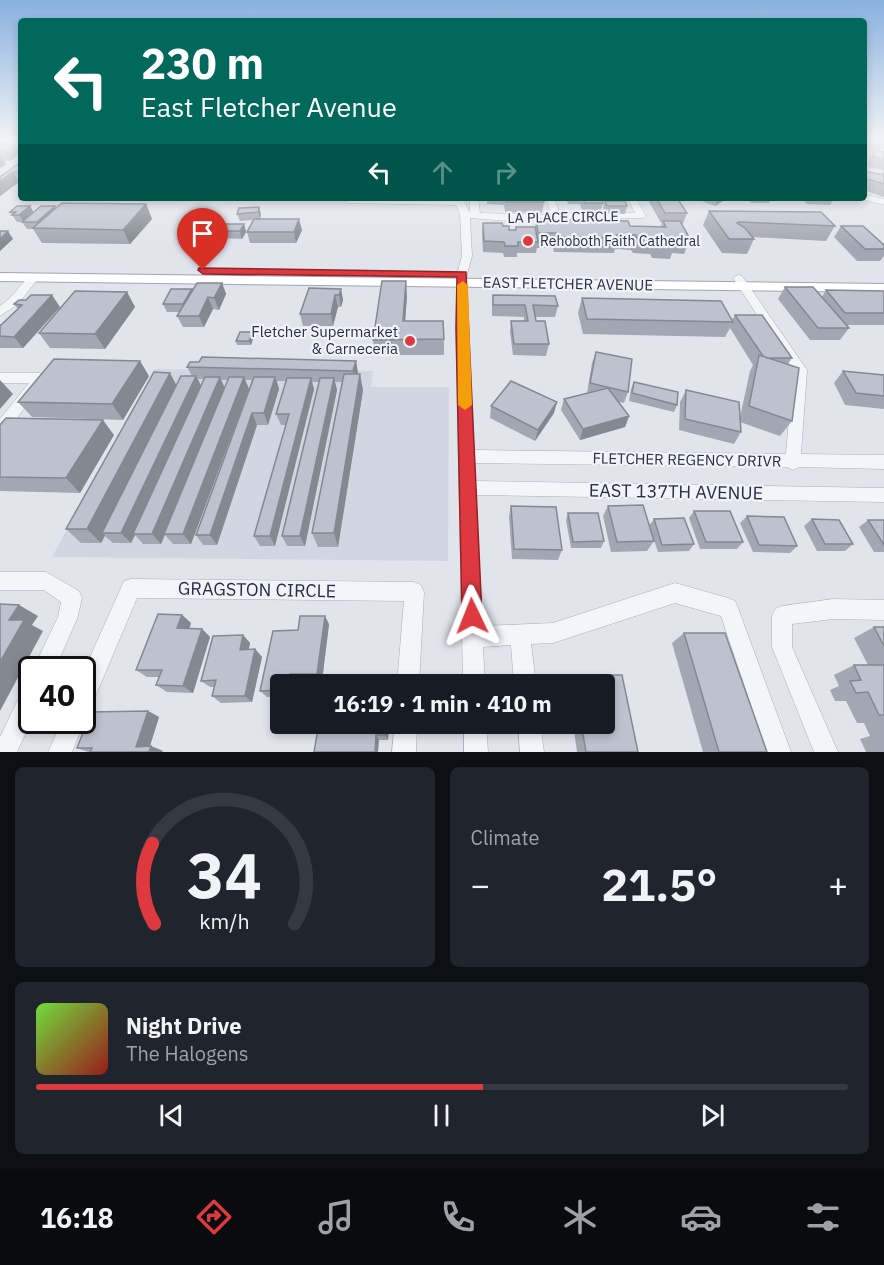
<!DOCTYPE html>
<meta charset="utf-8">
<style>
:root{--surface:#171b24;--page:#20242c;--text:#f1f3f6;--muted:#9ea1a6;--line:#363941;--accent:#dd393f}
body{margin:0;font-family:"IBM Plex Sans",sans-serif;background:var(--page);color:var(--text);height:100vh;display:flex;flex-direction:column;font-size:22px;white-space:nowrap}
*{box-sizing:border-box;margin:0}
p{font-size:20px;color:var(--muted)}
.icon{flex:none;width:33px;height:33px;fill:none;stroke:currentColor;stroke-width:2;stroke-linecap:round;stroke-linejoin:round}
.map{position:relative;height:752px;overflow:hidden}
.side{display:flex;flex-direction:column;gap:15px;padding:15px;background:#0d0f14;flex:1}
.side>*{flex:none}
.guide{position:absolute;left:18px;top:18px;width:849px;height:183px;border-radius:6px;box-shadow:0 3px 9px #0003;background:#00695c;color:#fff;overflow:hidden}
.speed{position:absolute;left:18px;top:656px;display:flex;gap:12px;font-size:30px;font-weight:700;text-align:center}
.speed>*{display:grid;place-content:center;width:78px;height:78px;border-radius:50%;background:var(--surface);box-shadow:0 3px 9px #0003;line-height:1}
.speed .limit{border:3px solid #111;border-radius:9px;background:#fff;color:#111}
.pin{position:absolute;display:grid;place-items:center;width:51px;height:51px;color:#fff;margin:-62px -26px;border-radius:50% 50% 50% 0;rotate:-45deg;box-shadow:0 0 6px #0007}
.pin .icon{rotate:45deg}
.me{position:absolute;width:66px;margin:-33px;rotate:358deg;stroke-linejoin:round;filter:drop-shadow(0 0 4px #0008)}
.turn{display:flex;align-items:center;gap:21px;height:126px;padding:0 24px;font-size:27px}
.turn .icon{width:78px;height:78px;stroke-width:2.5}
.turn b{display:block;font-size:42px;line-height:51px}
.lanes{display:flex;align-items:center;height:57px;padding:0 24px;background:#0003;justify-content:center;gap:30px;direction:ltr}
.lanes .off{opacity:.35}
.big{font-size:45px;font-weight:700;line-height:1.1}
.side .tile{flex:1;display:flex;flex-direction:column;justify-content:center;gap:9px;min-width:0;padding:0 21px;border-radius:9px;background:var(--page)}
.side .dial{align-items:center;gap:0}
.dial svg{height:156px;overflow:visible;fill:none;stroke:var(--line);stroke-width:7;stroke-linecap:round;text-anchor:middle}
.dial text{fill:var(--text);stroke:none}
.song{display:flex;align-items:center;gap:18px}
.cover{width:72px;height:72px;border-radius:9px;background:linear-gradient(135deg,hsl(100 70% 55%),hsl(0 70% 35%))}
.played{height:6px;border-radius:3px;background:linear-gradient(90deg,var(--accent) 55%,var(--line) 55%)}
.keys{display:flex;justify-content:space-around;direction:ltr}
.heat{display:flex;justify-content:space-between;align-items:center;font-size:33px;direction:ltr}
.side .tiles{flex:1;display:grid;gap:15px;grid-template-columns:1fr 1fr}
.tile:last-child{grid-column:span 2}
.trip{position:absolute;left:270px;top:674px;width:345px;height:60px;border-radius:6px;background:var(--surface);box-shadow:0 3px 9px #0003;font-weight:700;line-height:60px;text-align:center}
.tab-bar{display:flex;height:96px;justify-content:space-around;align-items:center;background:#090b0e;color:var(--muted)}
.tab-bar .icon{width:42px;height:42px}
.tab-bar .on{color:var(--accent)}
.tab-bar b{font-size:27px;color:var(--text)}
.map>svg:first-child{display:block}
.built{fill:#d2d6e0}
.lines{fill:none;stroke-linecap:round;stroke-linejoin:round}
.minor-casing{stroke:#a9aeb9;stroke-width:1}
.major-casing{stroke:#9fa6b8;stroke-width:2}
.minor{fill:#f4f5f9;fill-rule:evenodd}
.major{fill:#fff;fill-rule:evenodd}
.wall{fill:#a3a7b1;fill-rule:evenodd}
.shaded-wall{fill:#848890}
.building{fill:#bdc2ce;stroke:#848890;stroke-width:1.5}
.route{fill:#dd393f;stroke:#902529;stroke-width:1.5}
.slow{fill:#f59e0b}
.poi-dot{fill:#dd393f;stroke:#f1f3f8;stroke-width:2}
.labels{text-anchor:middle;stroke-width:4.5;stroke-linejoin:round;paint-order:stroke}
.far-street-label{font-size:14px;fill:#272f45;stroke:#f1f3f8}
.far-poi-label{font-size:14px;fill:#272f45;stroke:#f1f3f8;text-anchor:start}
.street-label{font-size:15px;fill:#272f45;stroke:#f1f3f8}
.poi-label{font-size:15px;fill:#272f45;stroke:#f1f3f8;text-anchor:end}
.near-street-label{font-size:18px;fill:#272f45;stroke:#f1f3f8}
</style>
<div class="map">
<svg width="884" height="752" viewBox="0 0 884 752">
<rect width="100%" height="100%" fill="#e1e4eb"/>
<path class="built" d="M 154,369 L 373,371 L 371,387 L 449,387 L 448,561 L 52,557 Z"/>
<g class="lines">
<g class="minor-casing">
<path id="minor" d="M 864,152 L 884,156 L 884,160 L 864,156 Z
M 864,194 L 884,199 L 884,205 L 861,199 L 864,198 Z
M 344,198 L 460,199 L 463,200 L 470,213 L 470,198 L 478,198 L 480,213 L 551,215 L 547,200 L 548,198 L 554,198 L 560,214 L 635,213 L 628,198 L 636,198 L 646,216 L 644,218 L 509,221 L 470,218 L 472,256 L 467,274 L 468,328 L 474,450 L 786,454 L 793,370 L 733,278 L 738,275 L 742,276 L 807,370 L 801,454 L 884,455 L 884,469 L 799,467 L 793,470 L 787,467 L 474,463 L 475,481 L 884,488 L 884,502 L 476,495 L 482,626 L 553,623 L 675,583 L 728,598 L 735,601 L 738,608 L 791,752 L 767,752 L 721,616 L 675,603 L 553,643 L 531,644 L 536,684 L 514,684 L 511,645 L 483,647 L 485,684 L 463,684 L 456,328 L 457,274 L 462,256 L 460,214 L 456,205 L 347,203 L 343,200 Z
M 33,275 L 38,278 L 37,280 L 18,304 L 0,316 L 0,306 L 10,298 L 29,276 Z
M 0,373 L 40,373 L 47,378 L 5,434 L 0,436 L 0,419 L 29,383 L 0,383 Z
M 0,572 L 46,572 L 79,591 L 82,598 L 77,619 L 55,669 L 33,669 L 58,617 L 61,602 L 44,590 L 0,590 Z
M 131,579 L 414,582 L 421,585 L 424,592 L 419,684 L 397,684 L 404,601 L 137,598 L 90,709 L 82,712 L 82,675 L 124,581 Z
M 833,599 L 884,600 L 884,620 L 833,619 L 792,624 L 792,647 L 838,752 L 814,752 L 772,647 L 772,616 L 775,609 L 782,606 Z
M 32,684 L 32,720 L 17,752 L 0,752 L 0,737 L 24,687 Z
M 82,713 L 85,720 L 72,752 L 48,752 L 63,720 L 82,720 Z
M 395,723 L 417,723 L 416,752 L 392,752 Z
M 464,723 L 486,723 L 488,752 L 464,752 Z
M 518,723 L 540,723 L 544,752 L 520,752 Z"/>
</g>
<g class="major-casing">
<path id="major" d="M 0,273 L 884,284 L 884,292 L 0,281 Z"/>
</g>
<use href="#minor" class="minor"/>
<use href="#major" class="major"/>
</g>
<path class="wall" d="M 0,141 L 6,141 L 2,144 L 21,153 L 10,161 L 4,161 L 6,164 L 0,168 Z
M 864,141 L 881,146 L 878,151 L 884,152 L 884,170 L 867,167 L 868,160 L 873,151 L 867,150 L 867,156 L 864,161 Z
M 21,164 L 21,182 L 19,182 L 0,196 L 0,177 Z
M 884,170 L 884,197 L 864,190 L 864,171 L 881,175 Z
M 487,198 L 543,198 L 544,202 L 542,213 L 505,212 L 504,205 L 487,204 Z
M 566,198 L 601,198 L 603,203 L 600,214 L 583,213 L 580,204 L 568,204 Z
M 647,198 L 677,198 L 687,213 L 683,224 L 681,224 L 690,239 L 684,254 L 672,253 L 670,259 L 652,258 L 650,254 L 633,253 L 631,250 L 615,249 L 614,253 L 554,252 L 553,248 L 537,248 L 536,253 L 517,253 L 517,257 L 504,257 L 503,253 L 483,252 L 482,233 L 483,223 L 503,226 L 509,230 L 515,230 L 516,227 L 535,227 L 536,219 L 630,226 L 661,227 L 662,223 L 661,223 Z
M 694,198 L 727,198 L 726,199 L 715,206 Z
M 747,198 L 774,198 L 773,200 L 771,200 L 769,203 L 751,203 Z
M 801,198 L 834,198 L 830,205 L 807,204 Z
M 605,201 L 627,206 L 625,214 L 605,213 L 603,208 Z
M 146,204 L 152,219 L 130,244 L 42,243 L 33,229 L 27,229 L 22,222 L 17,222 L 10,212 L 34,212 L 56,208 Z
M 259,207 L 261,214 L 260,219 L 302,230 L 296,243 L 250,243 L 247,232 L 253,220 L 240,221 L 237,214 Z
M 709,211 L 835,226 L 826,241 L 752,237 L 754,239 L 747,254 L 722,253 L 703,225 Z
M 244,224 L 246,232 L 242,239 L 222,238 L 219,231 Z
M 841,226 L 884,245 L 884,256 L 880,261 L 857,261 L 834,237 Z
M 222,283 L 226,294 L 219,310 L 213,309 L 204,327 L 183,327 L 177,316 L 180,312 L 167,312 L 163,304 L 192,290 Z
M 785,287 L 822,297 L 826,290 L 884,291 L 884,325 L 846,325 L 849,328 L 840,340 L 810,340 L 778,299 Z
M 341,289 L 343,300 L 341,307 L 338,307 L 333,326 L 303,326 L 300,314 Z
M 127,292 L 135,307 L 105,349 L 50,348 L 39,333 Z
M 493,295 L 558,306 L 555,317 L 536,317 L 536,321 L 549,344 L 546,356 L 513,355 L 510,332 L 511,321 L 524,321 L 524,317 L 492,316 L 492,306 Z
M 407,296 L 405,321 L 444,339 L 444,355 L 375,355 L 373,340 Z
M 582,298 L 732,320 L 735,315 L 792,358 L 788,364 L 792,421 L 780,436 L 740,422 L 741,432 L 734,444 L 679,430 L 680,402 L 686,390 L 740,417 L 750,371 L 753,365 L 730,328 L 725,337 L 583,334 L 578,313 Z
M 14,304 L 60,307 L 23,348 L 0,348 L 0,325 L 1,325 L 18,309 Z
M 253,332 L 254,336 L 251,345 L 237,345 L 236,341 Z
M 596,352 L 628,392 L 624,403 L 619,402 L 629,416 L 625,427 L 580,440 L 561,410 L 564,399 L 587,393 L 592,363 Z
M 356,361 L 357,374 L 363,390 L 338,547 L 318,547 L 312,533 L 342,382 L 335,382 L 337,390 L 305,546 L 287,546 L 282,536 L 319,382 L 312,382 L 314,389 L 275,546 L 260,546 L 254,536 L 286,425 L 281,425 L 276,414 L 286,381 L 277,381 L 279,389 L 268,425 L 257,425 L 217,545 L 203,545 L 196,535 L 252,380 L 245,380 L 249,389 L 191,544 L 173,544 L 165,535 L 161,544 L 143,544 L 135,535 L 131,543 L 113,543 L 105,536 L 101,543 L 81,543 L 66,529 L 177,385 L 192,376 L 187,367 ZM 198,379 L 204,379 L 201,386 ZM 221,380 L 228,380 L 225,388 Z
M 843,371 L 884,375 L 884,409 L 845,405 L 834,383 Z
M 149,376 L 123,420 L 32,417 L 18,402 Z
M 634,382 L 677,405 L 674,412 L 629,401 L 631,389 Z
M 491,406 L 554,413 L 535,441 L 490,418 Z
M 0,425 L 114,435 L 80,493 L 0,491 Z
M 511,506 L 562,550 L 558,560 L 512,559 L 509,517 Z
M 608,506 L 654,541 L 647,551 L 611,552 L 603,516 Z
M 694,511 L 743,542 L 737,549 L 700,549 L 689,518 Z
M 568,513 L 604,541 L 601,548 L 571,548 L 566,520 Z
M 747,516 L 797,546 L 790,553 L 753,552 L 740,523 Z
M 654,519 L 694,544 L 689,551 L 658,552 L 649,526 Z
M 812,519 L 853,544 L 845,551 L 817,551 L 804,526 Z
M 868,520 L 884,520 L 884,552 L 874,552 L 859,527 Z
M 182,615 L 191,623 L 189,628 L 202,629 L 210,637 L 193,693 L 167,692 L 156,685 L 159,677 L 147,677 L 136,670 Z
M 329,624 L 322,681 L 296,681 L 296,684 L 280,684 L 280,697 L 267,697 L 260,691 L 298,630 Z
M 874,627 L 884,627 L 884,752 L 866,752 L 860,739 L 870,736 L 864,723 L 857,723 L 846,701 L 835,701 L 830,690 L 839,686 L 834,675 L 854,665 L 868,665 L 854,638 Z
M 684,633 L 767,752 L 703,752 L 672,643 Z
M 243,635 L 250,643 L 249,649 L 255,649 L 262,657 L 252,702 L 221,703 L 212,696 L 215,687 L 210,687 L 201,681 Z
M 574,675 L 622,675 L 638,752 L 577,752 L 573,723 L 604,723 L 604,684 L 567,684 Z
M 148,711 L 159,717 L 150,746 L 163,751 L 162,752 L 88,752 L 77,748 Z
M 389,723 L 388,740 L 379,740 L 314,752 Z"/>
<path class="shaded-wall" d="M 15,144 L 21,153 L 10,161 L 4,151 Z
M 0,154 L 6,164 L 0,168 Z
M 13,172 L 19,182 L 0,196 L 0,181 Z
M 718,198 L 727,198 L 726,199 L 715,206 Z
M 146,204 L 152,219 L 130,244 L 123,230 Z
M 30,206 L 34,213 L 24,222 L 19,215 Z
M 55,206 L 59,213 L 41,229 L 37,222 Z
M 259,207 L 261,214 L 260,219 L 258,212 Z
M 299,219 L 302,230 L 296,243 L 294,232 Z
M 244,224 L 246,232 L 242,239 L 240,231 Z
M 8,231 L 13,239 L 0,251 L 0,239 Z
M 406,281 L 407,296 L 404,336 L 403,321 Z
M 222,283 L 226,294 L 219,310 L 214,298 Z
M 341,289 L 343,300 L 341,307 L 339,295 Z
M 127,292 L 135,307 L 105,349 L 95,334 Z
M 52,295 L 60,307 L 23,348 L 14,337 Z
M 335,295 L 338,307 L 333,326 L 331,314 Z
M 208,297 L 213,309 L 204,327 L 199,316 Z
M 253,332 L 254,336 L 251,345 L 249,341 Z
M 140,361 L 149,376 L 123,420 L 112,404 Z
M 356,361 L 358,372 L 356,383 L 353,371 Z
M 170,373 L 178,388 L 102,533 L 105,535 L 101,543 L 87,529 Z
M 360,374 L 363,390 L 338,547 L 334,533 Z
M 196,376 L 202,388 L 133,534 L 135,535 L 131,543 L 121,533 Z
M 220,377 L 225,389 L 161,544 L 152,534 Z
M 244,377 L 249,389 L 191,544 L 183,534 Z
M 275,377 L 279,389 L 268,425 L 264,413 Z
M 311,378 L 314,389 L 275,546 L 270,536 Z
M 334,378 L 337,390 L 305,546 L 300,536 Z
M 0,380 L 13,394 L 0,409 Z
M 557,402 L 554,413 L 535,441 L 538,430 Z
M 252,413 L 257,425 L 217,545 L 210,535 Z
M 629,416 L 625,427 L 580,440 L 583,429 Z
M 103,420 L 114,435 L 80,493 L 66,478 Z
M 19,605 L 38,616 L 32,625 L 43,631 L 0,711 L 0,662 L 9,620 Z
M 182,615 L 191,623 L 187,636 L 177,628 Z
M 325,616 L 329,624 L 322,681 L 317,674 Z
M 202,629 L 210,637 L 193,693 L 183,686 Z
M 243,635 L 250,643 L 247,657 L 240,650 Z
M 255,649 L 262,657 L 252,702 L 245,696 Z
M 290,674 L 296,681 L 296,684 L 289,684 Z
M 148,711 L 159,717 L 148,752 L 136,747 Z
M 387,723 L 389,723 L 388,740 L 385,735 Z
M 376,735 L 379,740 L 378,752 L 375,752 Z
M 151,746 L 163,751 L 162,752 L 149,752 Z"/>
<path class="building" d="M 864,141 L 883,141 L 881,146 Z
M 0,144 L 15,144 L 4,151 L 0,151 Z
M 864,149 L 867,150 L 867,156 L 864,155 Z
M 874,150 L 884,152 L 884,159 L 873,157 Z
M 18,164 L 21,164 L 21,172 L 13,172 L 0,181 L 0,177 Z
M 864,171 L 884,175 L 884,184 L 864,178 Z
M 505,198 L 543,198 L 544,202 L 506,202 Z
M 583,198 L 601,198 L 603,203 L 585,203 Z
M 656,198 L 677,198 L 687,213 L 665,213 Z
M 605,201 L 625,201 L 627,206 L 607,206 Z
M 62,203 L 146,204 L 123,230 L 33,228 Z
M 17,206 L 30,206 L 19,215 L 12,215 L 16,212 L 10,212 Z
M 41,206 L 55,206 L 37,222 L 22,222 Z
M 259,207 L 258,212 L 237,214 L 239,208 Z
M 709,211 L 821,212 L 835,226 L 739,222 L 737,223 L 745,228 L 754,239 L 729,239 Z
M 254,219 L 299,219 L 294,232 L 247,232 Z
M 536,219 L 628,221 L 630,226 L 666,227 L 663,221 L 680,221 L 690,239 L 673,238 L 675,244 L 657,243 L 655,239 L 637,238 L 636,235 L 617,235 L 618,238 L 556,237 L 556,233 L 538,233 Z
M 483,223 L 502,223 L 503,226 L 509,226 L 509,230 L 516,230 L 516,227 L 535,227 L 538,242 L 518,242 L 518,246 L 505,246 L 504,242 L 484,241 Z
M 223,224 L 244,224 L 240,231 L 219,231 Z
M 841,226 L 863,226 L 884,245 L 884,249 L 865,249 Z
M 0,231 L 8,231 L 0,239 Z
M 382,281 L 406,281 L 403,321 L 443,321 L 444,339 L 373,340 Z
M 197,283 L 222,283 L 214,298 L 208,297 L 199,316 L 177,316 Z
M 785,287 L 813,287 L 849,328 L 818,328 Z
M 309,288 L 341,289 L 339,295 L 335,295 L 331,314 L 300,314 Z
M 171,289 L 192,289 L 183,304 L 163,304 Z
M 826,290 L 884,291 L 884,313 L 845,313 Z
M 75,291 L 127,292 L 95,334 L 39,333 Z
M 31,295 L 52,295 L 14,337 L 0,336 L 0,325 L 1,325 L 22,305 L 14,304 L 19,300 L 26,300 Z
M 493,295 L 555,296 L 558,306 L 533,305 L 536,321 L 545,321 L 549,344 L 514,344 L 511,321 L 528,321 L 525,305 L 493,305 Z
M 582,298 L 721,301 L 733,322 L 587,319 Z
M 735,315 L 762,315 L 792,358 L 767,358 L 763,356 Z
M 240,332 L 253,332 L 249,341 L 236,341 Z
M 596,352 L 632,359 L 628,392 L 590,383 Z
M 759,355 L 799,368 L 792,421 L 749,406 Z
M 202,357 L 356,361 L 353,371 L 187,367 L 190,362 L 199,362 Z
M 54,359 L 140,361 L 112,404 L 18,402 Z
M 843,371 L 884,375 L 884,396 L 856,393 Z
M 154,372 L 170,373 L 87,529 L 66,529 Z
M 344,374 L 360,374 L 334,533 L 312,533 Z
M 181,376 L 196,376 L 121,533 L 102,533 Z
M 205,377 L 220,377 L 152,534 L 133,534 Z
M 229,377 L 244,377 L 183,534 L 164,534 Z
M 254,377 L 275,377 L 264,413 L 252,413 L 210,535 L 196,535 Z
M 287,378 L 311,378 L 270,536 L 254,536 L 289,414 L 276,414 Z
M 320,378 L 334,378 L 300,536 L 282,536 Z
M 511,381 L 557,402 L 538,430 L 491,406 Z
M 634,382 L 678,392 L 677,405 L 632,393 Z
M 608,388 L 629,416 L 583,429 L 564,399 Z
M 686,390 L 739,402 L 741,432 L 685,419 Z
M 6,418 L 103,420 L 66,478 L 0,477 L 0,425 Z
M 643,505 L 654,541 L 617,542 L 608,506 Z
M 511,506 L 556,507 L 562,550 L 514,549 Z
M 694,511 L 730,511 L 743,542 L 706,542 Z
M 568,513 L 598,513 L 604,541 L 573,542 Z
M 747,516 L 784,517 L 797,546 L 759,545 Z
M 684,518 L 694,544 L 662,545 L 654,519 Z
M 812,519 L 839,520 L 853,544 L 825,544 Z
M 868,520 L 884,520 L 884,545 Z
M 0,604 L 19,605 L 9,620 L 24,620 L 0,662 Z
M 158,614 L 182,615 L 177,628 L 202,629 L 183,686 L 156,685 L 162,670 L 136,670 Z
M 300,616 L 325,616 L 317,674 L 290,674 L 289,684 L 280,684 L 280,690 L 260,691 L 273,631 L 298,630 Z
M 874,627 L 884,627 L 884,646 Z
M 684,633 L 725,633 L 767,752 L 719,752 Z
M 243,635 L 240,650 L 255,649 L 245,696 L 212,696 L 216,680 L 201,681 L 213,636 Z
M 854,665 L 884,665 L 884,715 L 879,715 L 868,692 L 856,693 L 850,681 L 861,680 Z
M 574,675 L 622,675 L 638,752 L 586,752 L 581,723 L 604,723 L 604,684 L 575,684 Z
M 148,711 L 136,747 L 151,746 L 149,752 L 90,752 L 92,748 L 77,748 L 91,712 Z
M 319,723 L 387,723 L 385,735 L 376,735 L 375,752 L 314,752 Z"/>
<linearGradient id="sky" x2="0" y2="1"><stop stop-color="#88b1de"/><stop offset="0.57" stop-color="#f2f3f6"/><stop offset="1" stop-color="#f2f3f6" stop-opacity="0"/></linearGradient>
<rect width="884" height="247" fill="url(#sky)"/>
<path class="route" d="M 199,268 L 466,272 L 482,616 L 479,623 L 472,626 L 465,623 L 462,616 L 456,328 L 457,277 L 203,274 L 198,270 Z"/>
<path class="slow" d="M 463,281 L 468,285 L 472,405 L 465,410 L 458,405 L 457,285 Z"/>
<g class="poi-dot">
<circle cx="528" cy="241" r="6"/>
<circle cx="410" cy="341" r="6"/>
</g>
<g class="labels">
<g class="far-street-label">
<text transform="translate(563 217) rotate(-1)" y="5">LA PLACE CIRCLE</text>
</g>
<g class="far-poi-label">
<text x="540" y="246">Rehoboth Faith Cathedral</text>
</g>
<g class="street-label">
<text transform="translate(568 284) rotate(1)" y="5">EAST FLETCHER AVENUE</text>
<text transform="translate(687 460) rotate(1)" y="5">FLETCHER REGENCY DRIVR</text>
</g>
<g class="poi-label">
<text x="398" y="337">Fletcher Supermarket<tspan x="398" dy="17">&amp; Carneceria</tspan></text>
</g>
<g class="near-street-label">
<text transform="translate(676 492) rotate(1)" y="6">EAST 137TH AVENUE</text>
<text transform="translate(257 590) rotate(1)" y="6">GRAGSTON CIRCLE</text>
</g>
</g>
</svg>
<div class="speed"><div class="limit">40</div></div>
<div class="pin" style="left:203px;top:270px;background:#d93025"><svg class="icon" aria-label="arrive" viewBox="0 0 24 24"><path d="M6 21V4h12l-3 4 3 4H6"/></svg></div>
<svg class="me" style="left:472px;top:616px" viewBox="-20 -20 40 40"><path d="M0-17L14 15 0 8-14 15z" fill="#dd393f" stroke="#fff" stroke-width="4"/></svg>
<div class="trip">16:19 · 1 min · 410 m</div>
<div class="guide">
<div class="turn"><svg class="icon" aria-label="left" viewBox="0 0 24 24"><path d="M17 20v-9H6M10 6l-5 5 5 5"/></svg><div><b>230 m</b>East Fletcher Avenue</div></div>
<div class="lanes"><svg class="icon" aria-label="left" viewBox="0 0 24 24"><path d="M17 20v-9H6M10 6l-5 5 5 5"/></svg><svg class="icon off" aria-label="ahead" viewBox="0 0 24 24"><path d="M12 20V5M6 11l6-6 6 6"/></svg><svg class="icon off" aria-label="right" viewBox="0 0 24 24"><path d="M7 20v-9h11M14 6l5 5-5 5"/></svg></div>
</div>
</div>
<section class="side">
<div class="tiles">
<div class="tile dial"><svg viewBox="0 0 100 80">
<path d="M14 69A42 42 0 1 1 86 69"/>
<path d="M14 69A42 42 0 0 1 13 28" stroke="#dd393f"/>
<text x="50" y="56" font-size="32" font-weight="700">34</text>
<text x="50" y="72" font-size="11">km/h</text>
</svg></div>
<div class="tile"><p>Climate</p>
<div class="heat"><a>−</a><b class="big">21.5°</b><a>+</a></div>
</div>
<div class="tile">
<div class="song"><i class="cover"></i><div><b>Night Drive</b><p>The Halogens</p></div></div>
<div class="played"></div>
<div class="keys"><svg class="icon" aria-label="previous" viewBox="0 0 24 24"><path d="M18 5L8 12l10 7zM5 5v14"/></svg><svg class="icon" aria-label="pause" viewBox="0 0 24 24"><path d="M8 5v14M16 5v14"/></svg><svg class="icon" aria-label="next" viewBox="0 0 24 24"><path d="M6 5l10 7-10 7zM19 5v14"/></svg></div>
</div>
</div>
</section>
<nav class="tab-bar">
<b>16:18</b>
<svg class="icon on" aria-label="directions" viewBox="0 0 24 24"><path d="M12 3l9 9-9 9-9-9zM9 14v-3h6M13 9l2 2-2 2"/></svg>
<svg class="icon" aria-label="music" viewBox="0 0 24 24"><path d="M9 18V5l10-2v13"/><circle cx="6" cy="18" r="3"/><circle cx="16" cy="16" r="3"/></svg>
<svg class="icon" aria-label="phone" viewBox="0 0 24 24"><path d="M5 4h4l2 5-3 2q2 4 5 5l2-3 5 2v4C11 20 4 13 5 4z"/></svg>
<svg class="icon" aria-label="climate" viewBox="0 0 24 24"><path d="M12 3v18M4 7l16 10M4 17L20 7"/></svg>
<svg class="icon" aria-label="car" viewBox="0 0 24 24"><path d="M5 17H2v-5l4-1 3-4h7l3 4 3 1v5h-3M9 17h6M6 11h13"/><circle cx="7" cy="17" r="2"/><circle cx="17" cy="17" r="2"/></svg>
<svg class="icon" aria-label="filters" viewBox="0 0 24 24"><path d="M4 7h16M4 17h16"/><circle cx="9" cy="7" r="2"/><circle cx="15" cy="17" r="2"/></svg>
</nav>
